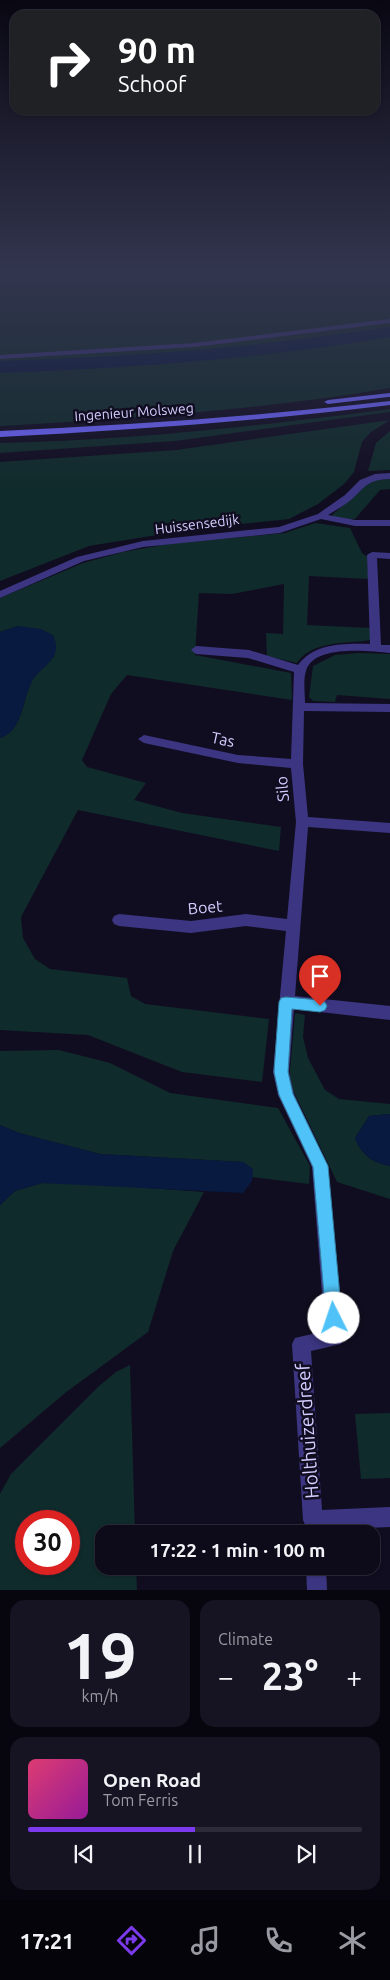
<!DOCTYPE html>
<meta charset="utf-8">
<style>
:root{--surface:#0d0a19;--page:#161322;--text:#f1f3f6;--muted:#9a9aa2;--line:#2d2b38;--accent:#7c3aed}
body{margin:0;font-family:Ubuntu,sans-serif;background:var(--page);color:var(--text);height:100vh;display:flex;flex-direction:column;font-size:19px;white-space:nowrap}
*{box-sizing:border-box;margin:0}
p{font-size:16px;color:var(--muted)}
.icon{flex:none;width:28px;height:28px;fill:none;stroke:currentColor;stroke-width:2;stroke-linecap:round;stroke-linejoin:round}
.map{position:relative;height:1590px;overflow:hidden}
.side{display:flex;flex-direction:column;gap:10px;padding:10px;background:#07060e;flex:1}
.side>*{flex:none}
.banner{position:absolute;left:10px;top:10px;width:370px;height:105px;border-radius:15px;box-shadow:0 1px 4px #0004,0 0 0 1px var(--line);background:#202124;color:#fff;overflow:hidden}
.speed{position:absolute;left:15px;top:1510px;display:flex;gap:10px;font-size:25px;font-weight:700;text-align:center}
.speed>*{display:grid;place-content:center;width:65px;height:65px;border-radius:50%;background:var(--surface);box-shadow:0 1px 4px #0004,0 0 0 1px var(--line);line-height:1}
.speed .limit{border:8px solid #d22;background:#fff;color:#111}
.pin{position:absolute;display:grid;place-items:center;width:42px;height:42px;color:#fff;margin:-51px -21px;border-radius:50% 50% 50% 0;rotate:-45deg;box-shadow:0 0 5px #0007}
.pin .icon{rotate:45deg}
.me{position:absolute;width:55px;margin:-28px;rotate:356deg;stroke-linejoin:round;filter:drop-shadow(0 0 4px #0008)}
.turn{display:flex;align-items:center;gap:18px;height:105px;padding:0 25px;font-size:22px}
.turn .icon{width:65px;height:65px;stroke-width:2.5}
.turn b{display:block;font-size:35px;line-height:42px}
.big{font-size:38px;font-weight:700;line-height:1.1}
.side .card{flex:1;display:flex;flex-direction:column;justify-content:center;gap:8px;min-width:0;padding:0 18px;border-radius:15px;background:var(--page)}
.side .dial{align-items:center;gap:0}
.dial b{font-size:65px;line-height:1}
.song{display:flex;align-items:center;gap:15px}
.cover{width:60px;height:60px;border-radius:8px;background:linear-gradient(135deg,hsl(340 70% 55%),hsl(300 70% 35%))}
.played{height:5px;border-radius:2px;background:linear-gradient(90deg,var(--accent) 50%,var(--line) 50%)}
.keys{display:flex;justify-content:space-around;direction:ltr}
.heat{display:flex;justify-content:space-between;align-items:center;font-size:28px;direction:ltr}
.side .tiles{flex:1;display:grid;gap:10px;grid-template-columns:1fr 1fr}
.card:last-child{grid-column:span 2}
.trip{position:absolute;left:95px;top:1525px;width:285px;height:50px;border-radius:15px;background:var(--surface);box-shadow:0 1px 4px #0004,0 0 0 1px var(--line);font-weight:700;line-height:50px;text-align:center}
.tab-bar{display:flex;height:80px;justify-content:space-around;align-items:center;background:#05040a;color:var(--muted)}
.tab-bar .icon{width:35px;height:35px}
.tab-bar .on{color:var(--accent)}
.tab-bar b{font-size:22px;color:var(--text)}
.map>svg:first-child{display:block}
.green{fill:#102b2b;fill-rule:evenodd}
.water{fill:#081a3f}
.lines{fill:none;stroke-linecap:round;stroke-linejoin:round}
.minor{fill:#3c3682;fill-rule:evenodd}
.secondary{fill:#6d64ff;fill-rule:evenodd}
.route{fill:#4fc3f7;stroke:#337fa1}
.labels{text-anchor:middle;stroke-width:5;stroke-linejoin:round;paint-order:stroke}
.far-street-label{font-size:14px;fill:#d4cdff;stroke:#110d21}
.street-label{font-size:16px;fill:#d4cdff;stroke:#110d21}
.near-street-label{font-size:19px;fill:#d4cdff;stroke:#110d21}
</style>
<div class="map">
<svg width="390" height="1590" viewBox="0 0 390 1590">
<rect width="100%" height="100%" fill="#110d21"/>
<path class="green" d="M 0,269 L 390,269 L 390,388 C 261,410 131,419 0,426 Z
M 390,409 L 390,412 L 175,441 L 0,453 L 0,443 C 130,440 261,426 390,409 Z
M 390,420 L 371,432 L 362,442 L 354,472 L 344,484 L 318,504 L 289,519 L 188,530 L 89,546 L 0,581 L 0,462 L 176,450 Z
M 390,431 L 390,470 L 368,471 L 376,443 Z
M 390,479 L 390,489 L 380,490 L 355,519 L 336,519 L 332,515 L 358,493 L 367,481 Z
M 315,523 L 350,528 L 362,553 L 369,558 L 367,562 L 369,579 L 309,576 L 307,625 L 371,628 L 370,640 C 347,644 312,640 297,663 L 267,656 L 266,633 L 283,634 L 284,584 L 232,594 L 199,593 L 195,655 L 291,673 L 292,700 L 127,675 L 111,694 L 82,760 L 87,767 L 146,783 L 134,800 L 182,813 L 281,827 L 279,851 L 78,810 L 21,917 L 23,938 L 35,959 L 50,969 L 127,978 L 131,996 L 145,1004 L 269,1019 L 262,1082 L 182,1072 L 88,1035 L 0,1030 L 0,738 C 24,730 22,698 33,679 C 38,671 48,663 54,656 L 18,626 L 0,632 L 0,598 L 83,563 L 123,552 L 168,544 L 285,533 Z
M 359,653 L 390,654 L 390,699 L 337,695 L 335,702 L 313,701 L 309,697 L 313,666 L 335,655 Z
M 295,1013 L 305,1015 L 303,1037 L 308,1058 L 325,1090 L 339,1099 L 390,1104 L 390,1114 L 369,1116 L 355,1138 C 361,1154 372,1163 390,1166 L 390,1199 L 337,1182 L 289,1082 Z
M 59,1050 L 110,1063 L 170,1093 L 278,1108 L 310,1166 L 309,1184 L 252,1177 L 253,1169 L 243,1162 L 100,1154 L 19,1133 L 0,1125 L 0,1051 Z
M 42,1183 L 93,1184 L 204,1192 L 173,1251 L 148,1332 L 65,1393 L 0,1448 L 0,1205 L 15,1191 Z
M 130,1365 L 135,1534 L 104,1534 L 104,1566 L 136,1566 L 137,1590 L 0,1590 L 0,1494 L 11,1474 L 98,1387 L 116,1372 ZM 26,1521 L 69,1521 L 69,1564 L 26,1564 Z
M 390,1413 L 390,1478 L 361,1479 L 355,1414 Z"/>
<path class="water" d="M 390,327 L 390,337 C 261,359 131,368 0,373 L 0,361 C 131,357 261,347 390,327 Z
M 18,626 L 41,629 L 53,635 C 56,641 57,647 55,654 C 51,663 40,670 34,678 C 21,697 25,730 0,738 L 0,632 Z
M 390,1114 L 390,1166 C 372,1163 361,1154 355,1138 L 369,1116 Z
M 0,1125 L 19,1133 L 100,1154 L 243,1162 L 253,1169 L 252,1181 L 243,1193 L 42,1183 L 15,1191 L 0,1205 Z"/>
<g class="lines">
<path class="minor" d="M 390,319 L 390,323 L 194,347 L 0,359 L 0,355 L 194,343 Z
M 390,473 L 390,479 C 368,480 367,485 352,499 C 345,505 336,510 328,515 L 355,520 L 390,520 L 390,526 L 355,526 L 321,519 L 280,533 L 143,547 L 84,561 L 0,598 L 0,591 L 77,557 L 143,541 L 279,527 L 318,514 L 345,495 L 360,480 L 375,474 Z
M 372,552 L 390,553 L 390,559 L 377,558 L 381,645 L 390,645 L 390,653 C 370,651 313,644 306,671 C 303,680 305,693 305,703 L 390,704 L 390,712 L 304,711 L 303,764 L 308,817 L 390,823 L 390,833 L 308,827 L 295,996 L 390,1006 L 390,1020 L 294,1009 L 289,1072 L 294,1094 L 328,1166 L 344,1338 L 341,1344 L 311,1351 L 322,1510 L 390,1507 L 390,1527 L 313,1530 L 306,1527 L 303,1520 L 292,1344 L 295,1338 L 325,1331 L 312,1167 L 278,1095 L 273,1072 L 286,931 L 246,926 L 191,933 L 119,926 L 114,924 L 112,920 L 114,916 L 119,914 L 191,921 L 246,914 L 287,919 L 296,822 L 291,768 L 238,763 L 144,743 L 138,739 L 144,735 L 238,755 L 291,759 L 294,672 L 248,658 L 196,654 L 191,650 L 196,646 L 249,650 L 298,665 C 314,643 345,643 370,644 L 367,555 Z
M 306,1566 L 326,1566 L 327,1590 L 307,1590 Z"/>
<path class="secondary" d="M 390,393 L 390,397 L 388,397 L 328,404 L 324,402 L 328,400 Z
M 390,401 L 390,405 C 260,421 130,430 0,437 L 0,431 C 130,425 260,416 390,401 Z"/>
</g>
<linearGradient id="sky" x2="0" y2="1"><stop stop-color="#090712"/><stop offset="0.55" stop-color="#32354e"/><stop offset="1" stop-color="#32354e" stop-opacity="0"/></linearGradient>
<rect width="390" height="491" fill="url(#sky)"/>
<path class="route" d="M 286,997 L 320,1000 L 325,1002 L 327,1006 L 325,1010 L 320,1012 L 292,1009 L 288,1072 L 293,1094 L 328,1166 L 342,1318 L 340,1324 L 334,1327 L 328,1324 L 326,1318 L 313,1167 L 279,1095 L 274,1072 L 279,1002 L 281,998 Z"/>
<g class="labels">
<g class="far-street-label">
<text transform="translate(134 412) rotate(-4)" y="5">Ingenieur Molsweg</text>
<text transform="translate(197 524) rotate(-7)" y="5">Huissensedijk</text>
</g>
<g class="street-label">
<text transform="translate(223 739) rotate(12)" y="6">Tas</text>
<text transform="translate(282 789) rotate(-95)" y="6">Silo</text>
<text transform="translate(205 907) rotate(-5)" y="6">Boet</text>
</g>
<g class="near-street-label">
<text transform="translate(307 1431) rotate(-94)" y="7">Holthuizerdreef</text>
</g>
</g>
</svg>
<div class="speed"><div class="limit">30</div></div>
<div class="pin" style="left:320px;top:1006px;background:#d93025"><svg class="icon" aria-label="arrive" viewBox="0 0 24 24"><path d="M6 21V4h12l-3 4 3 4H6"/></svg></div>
<svg class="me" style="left:334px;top:1318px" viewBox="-20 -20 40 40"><circle r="19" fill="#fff"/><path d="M0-13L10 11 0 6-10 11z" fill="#4fc3f7"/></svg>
<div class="trip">17:22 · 1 min · 100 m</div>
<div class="banner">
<div class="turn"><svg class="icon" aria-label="right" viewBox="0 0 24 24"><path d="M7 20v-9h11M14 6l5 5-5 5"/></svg><div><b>90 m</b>Schoof</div></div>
</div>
</div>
<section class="side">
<div class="tiles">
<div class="card dial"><b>19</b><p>km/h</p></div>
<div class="card"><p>Climate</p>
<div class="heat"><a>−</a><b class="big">23°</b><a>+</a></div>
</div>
<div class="card">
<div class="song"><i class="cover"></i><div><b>Open Road</b><p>Tom Ferris</p></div></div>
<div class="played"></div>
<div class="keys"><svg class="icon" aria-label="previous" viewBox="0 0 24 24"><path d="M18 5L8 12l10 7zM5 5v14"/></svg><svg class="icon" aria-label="pause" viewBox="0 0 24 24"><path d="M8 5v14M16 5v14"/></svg><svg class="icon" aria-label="next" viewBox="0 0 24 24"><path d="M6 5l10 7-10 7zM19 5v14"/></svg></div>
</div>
</div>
</section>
<nav class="tab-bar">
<b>17:21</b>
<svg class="icon on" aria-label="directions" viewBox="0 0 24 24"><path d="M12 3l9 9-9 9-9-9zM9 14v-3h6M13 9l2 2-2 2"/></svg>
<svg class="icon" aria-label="music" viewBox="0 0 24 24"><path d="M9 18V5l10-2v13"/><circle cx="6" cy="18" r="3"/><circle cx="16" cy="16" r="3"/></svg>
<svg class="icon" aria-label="phone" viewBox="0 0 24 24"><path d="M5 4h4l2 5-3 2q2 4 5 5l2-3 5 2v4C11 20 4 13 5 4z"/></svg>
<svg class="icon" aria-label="climate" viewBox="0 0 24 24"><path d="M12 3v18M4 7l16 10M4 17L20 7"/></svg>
</nav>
